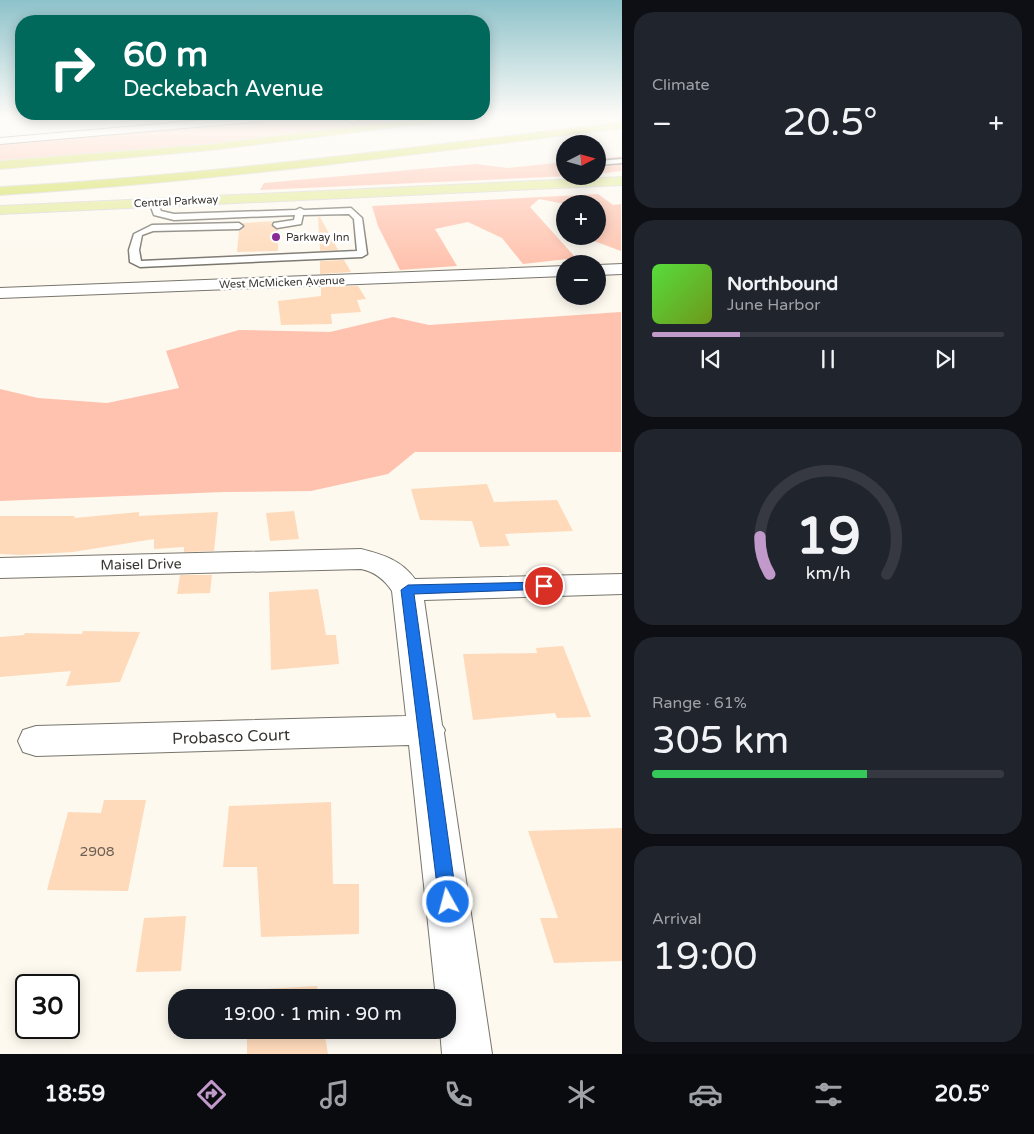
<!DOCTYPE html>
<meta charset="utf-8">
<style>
:root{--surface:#171b24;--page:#20242c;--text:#f1f3f6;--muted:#9ea1a6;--line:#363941;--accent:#c299cb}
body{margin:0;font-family:"Varela Round",sans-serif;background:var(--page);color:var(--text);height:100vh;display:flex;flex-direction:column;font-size:19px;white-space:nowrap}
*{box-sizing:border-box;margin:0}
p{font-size:16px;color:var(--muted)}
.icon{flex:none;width:28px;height:28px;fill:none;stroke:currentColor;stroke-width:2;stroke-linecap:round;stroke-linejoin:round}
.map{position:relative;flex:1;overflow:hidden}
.details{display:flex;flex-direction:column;gap:12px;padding:12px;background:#0d0f14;width:412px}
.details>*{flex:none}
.guide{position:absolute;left:15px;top:15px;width:475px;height:105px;border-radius:20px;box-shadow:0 2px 12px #0003;background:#00695c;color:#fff;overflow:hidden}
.needle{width:32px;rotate:84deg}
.tools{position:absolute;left:556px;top:135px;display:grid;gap:10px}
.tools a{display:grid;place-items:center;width:50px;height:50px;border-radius:50%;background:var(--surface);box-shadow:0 2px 12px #0003;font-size:25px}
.speed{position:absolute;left:15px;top:974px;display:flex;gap:10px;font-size:25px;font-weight:700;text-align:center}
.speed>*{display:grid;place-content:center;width:65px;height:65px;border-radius:50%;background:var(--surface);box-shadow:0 2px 12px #0003;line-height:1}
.speed .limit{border:2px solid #111;border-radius:8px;background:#fff;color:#111}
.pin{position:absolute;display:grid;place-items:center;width:42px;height:42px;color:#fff;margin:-21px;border:2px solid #fff;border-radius:50%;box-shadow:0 1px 5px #0007}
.me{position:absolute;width:55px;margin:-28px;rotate:353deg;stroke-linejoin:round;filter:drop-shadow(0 0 4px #0008)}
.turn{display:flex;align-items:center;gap:18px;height:105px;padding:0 25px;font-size:22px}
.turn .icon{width:65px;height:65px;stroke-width:2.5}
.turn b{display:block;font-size:35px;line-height:42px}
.big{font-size:38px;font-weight:600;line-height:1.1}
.details .widget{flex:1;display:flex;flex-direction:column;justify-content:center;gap:8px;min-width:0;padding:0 18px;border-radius:20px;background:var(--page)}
.details .dial{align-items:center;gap:0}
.dial svg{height:130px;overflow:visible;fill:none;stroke:var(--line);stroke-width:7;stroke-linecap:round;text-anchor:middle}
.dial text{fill:var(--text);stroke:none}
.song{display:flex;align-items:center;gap:15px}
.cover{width:60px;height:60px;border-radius:8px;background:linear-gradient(135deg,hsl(110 70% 55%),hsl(80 70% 35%))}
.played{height:5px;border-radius:2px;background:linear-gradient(90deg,var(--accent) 25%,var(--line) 25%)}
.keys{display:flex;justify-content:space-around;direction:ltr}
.heat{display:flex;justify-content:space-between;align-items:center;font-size:28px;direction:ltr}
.charge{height:8px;border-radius:4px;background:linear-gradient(90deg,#34c759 61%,var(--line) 0)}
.trip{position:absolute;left:168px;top:989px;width:288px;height:50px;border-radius:20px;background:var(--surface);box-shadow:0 2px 12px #0003;font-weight:600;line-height:50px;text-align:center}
.menu{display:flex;height:80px;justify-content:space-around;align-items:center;background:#090b0e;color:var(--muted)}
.menu .icon{width:35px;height:35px}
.menu .on{color:var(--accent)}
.menu b{font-size:22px;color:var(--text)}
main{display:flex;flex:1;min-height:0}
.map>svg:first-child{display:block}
.green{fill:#ffc2ae}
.building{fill:#fedaba}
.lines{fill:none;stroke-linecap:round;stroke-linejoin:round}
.service-casing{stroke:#78756c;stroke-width:3}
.minor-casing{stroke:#78756c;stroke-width:2}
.primary-casing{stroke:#d7d7d6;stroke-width:2}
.motorway-casing{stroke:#d7d7d6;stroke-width:2}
.service{fill:#fff;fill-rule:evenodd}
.minor{fill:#fff;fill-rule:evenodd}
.primary{fill:#e4eb98;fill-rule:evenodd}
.motorway{fill:#d2de54;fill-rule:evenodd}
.route{fill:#1a73e8;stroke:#114b97}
.poi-dot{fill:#892b96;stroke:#fff;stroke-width:2}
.labels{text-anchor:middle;stroke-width:5;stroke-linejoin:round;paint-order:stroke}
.far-street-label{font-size:11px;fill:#383632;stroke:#fff}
.far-poi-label{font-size:11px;fill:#383632;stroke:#fff;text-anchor:start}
.street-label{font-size:14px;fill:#383632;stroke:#fff}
.near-number-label{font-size:14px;fill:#6a5f54}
.near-street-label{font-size:16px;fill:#383632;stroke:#fff}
</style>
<main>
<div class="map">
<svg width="622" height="1054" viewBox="0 0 622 1054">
<rect width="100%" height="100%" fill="#fdf9ef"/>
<path class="green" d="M 306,118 L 333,118 L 341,124 L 371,120 L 368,118 L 424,118 L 237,141 L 0,162 L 0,144 Z
M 621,156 L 621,171 L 598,174 L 598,159 Z
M 565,162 L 565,176 L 571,176 L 260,190 L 264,183 L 476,164 L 507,168 Z
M 598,194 L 613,205 L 621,204 L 621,251 L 583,237 L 598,236 L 598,204 L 565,204 L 539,199 L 530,207 L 576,258 L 523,264 L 502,238 L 468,222 L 435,229 L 457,266 L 400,270 L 378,226 L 372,206 Z
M 621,312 L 621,452 L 415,452 L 388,474 L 311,491 L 223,492 L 0,501 L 0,389 L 38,398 L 107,403 L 179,388 L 166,351 L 239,330 L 330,332 L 393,317 L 429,325 Z"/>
<path class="building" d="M 318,217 L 320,217 L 338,250 L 320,251 Z
M 277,221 L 272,222 L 271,225 L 278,230 L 278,251 L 237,252 L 239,231 L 245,226 L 242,223 Z
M 344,260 L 351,272 L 320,274 L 320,261 Z
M 358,286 L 366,299 L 357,300 L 361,312 L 331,314 L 332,324 L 281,325 L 278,301 L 321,296 L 321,287 Z
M 487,484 L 494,502 L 557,500 L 573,531 L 505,534 L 510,546 L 480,547 L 472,521 L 420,520 L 411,489 Z
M 294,511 L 299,539 L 270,541 L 266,513 Z
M 139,512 L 139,516 L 218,512 L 214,551 L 184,552 L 184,547 L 154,549 L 154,539 L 73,552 L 21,555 L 0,554 L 0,516 L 75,516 L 74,518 Z
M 180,575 L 212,575 L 210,593 L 177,594 Z
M 318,589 L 326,635 L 336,635 L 339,664 L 271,670 L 269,592 Z
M 83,631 L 140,632 L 120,682 L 66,686 L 71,671 L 0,677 L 0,637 L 24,635 L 25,633 L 82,634 Z
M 563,646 L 591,717 L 557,718 L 555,713 L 473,720 L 463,654 L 537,653 L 536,648 Z
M 104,800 L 146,800 L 128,891 L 47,890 L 68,812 L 101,813 Z
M 331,802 L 333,884 L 359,884 L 359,934 L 261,937 L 257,867 L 223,867 L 229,806 Z
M 622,828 L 622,961 L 554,963 L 540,918 L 558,918 L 528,831 Z
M 186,916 L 181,971 L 136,972 L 144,918 Z
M 317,986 L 319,998 L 245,998 L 245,990 Z
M 247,1030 L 324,1030 L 328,1054 L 247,1054 Z"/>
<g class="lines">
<g class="service-casing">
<path id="service" d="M 622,159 L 622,163 L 598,165 L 598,161 Z
M 579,176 L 588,176 L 595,183 L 588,185 Z
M 150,200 L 156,200 L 161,211 L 174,214 L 296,210 L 300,208 L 304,210 L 351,208 L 362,218 L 367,254 L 362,257 L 140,267 L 130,262 L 129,250 L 134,234 L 152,225 L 239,223 L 243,226 L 239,229 L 153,231 L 142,235 L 139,250 L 141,261 L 357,251 L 354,219 L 349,214 L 303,215 L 301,224 L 277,228 L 273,225 L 274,223 L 294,220 L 295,215 L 174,220 L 154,215 L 149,202 Z"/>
</g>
<g class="minor-casing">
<path id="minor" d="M 229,118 L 270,118 L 265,121 L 0,144 L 0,138 Z
M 343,118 L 355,118 L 358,121 L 353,124 Z
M 622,264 L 622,274 L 598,275 L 598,265 Z
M 565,266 L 565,276 L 0,298 L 0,288 Z
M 361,549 C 384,555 401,560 415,579 L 622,574 L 622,594 L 424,600 L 442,725 L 445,730 L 444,733 L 492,1054 L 442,1054 L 440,1030 L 446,1030 L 446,998 L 436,998 L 409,745 L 36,756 L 23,752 L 18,741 L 23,730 L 36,726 L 406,716 L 392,591 C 384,579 375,572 361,569 L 0,578 L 0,558 Z"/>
</g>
<g class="primary-casing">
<path id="primary" d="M 622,177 L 622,185 L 0,214 L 0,206 Z"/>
</g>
<g class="motorway-casing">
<path id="motorway" d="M 421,118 L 451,118 L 446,121 L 212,150 L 0,169 L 0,161 L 212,144 Z
M 622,122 L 622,128 C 415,154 208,182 0,195 L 0,187 C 208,175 415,147 622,122 Z"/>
</g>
<use href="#service" class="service"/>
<use href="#minor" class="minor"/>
<use href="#primary" class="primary"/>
<use href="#motorway" class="motorway"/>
</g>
<linearGradient id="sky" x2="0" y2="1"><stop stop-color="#8ec2ca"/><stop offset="0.44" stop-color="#fefcf8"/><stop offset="1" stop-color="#fefcf8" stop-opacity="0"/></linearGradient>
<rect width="622" height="266" fill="url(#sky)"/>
<path class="route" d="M 544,582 L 550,586 L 548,589 L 414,594 L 457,902 L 454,908 L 448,910 L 442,908 L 439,902 L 401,590 L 408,585 Z"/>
<circle class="poi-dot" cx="276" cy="237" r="5"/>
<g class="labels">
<g class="far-street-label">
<text transform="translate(176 201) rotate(-3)" y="4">Central Parkway</text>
<text transform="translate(282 282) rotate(-2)" y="4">West McMicken Avenue</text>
</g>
<g class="far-poi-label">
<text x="286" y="241">Parkway Inn</text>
</g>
<g class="street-label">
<text transform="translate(141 564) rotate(-1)" y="5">Maisel Drive</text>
</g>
<g class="near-number-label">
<text x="97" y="856">2908</text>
</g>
<g class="near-street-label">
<text transform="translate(231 736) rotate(-2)" y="6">Probasco Court</text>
</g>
</g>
</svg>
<div class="tools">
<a><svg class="needle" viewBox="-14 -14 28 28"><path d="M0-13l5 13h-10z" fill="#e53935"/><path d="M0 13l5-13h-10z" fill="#9ea1a6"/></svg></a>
<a>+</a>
<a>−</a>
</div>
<div class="speed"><div class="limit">30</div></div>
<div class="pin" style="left:544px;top:586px;background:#d93025"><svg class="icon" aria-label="arrive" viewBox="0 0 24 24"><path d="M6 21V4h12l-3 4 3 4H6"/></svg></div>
<svg class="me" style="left:448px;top:902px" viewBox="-20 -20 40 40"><circle r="17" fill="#1a73e8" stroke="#fff" stroke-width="3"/><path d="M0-11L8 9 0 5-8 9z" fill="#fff"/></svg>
<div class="trip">19:00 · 1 min · 90 m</div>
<div class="guide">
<div class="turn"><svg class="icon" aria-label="right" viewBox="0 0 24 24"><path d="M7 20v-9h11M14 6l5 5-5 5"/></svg><div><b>60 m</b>Deckebach Avenue</div></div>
</div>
</div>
<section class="details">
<div class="widget"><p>Climate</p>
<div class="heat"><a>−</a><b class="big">20.5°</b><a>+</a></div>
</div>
<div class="widget">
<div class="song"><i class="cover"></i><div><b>Northbound</b><p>June Harbor</p></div></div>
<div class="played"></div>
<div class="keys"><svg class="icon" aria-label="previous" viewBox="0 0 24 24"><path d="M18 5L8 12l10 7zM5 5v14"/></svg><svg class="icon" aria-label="pause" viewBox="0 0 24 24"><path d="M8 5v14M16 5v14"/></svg><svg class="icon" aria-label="next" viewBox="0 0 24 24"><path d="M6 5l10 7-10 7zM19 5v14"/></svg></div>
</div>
<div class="widget dial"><svg viewBox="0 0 100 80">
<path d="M14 69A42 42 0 1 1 86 69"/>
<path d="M14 69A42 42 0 0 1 8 46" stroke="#c299cb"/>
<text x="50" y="56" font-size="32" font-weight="700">19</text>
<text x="50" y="72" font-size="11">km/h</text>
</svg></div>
<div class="widget"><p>Range · 61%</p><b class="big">305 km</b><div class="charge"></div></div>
<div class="widget"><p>Arrival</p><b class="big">19:00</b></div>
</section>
</main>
<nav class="menu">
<b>18:59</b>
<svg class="icon on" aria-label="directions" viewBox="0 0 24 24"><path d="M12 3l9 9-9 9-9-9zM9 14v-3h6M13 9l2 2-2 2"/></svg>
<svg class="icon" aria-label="music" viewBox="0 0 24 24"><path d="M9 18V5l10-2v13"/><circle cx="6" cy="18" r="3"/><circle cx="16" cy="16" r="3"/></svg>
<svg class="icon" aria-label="phone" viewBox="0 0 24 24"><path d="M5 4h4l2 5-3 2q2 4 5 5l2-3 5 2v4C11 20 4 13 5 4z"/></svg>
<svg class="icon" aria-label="climate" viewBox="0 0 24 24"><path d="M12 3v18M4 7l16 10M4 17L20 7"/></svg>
<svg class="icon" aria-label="car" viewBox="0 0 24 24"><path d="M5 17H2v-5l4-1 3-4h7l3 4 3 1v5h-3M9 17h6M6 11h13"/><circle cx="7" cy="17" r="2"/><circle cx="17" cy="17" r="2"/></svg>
<svg class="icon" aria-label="filters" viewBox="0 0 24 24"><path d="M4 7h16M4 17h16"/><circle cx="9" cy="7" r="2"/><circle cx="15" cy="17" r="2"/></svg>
<b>20.5°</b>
</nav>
